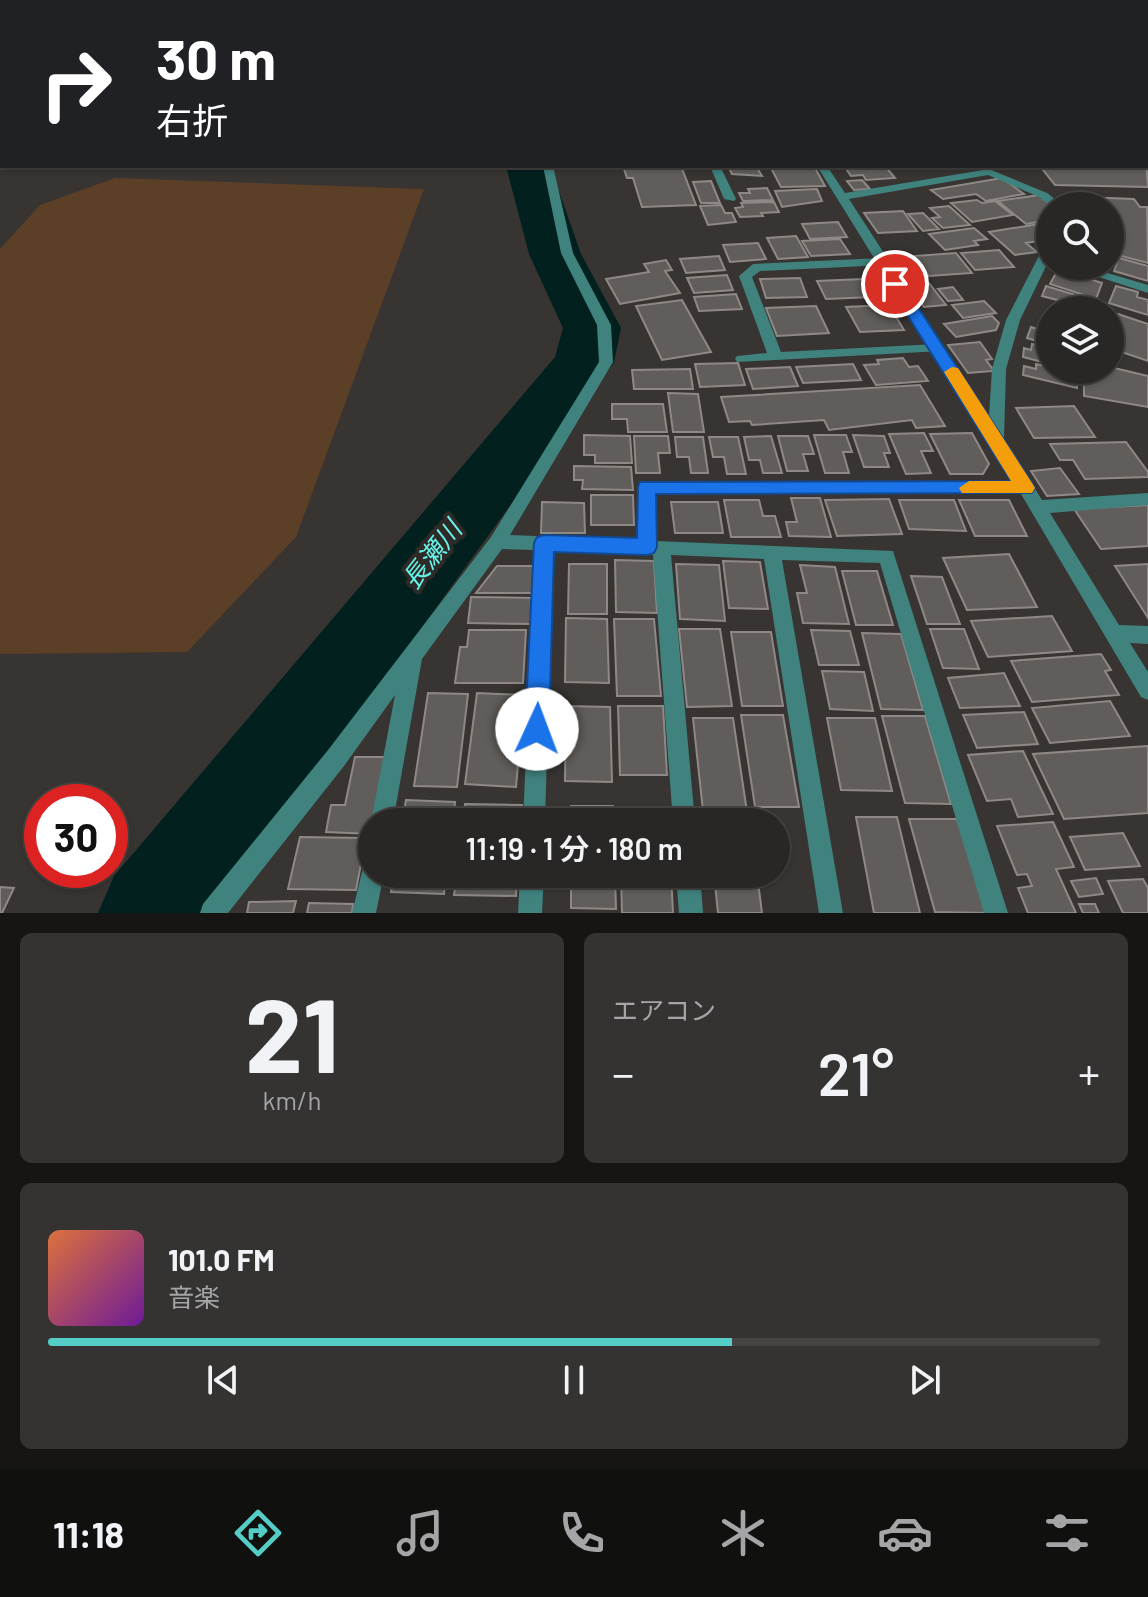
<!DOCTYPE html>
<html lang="ja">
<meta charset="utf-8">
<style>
:root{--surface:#292725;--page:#353332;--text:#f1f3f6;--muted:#a5a5a7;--line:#454442;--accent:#54cdc6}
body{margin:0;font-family:Barlow,"Noto Sans JP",sans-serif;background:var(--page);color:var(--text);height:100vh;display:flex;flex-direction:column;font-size:30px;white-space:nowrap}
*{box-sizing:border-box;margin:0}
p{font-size:26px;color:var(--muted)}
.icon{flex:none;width:44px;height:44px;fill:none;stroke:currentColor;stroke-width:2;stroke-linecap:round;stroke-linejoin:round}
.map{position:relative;height:913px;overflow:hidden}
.drawer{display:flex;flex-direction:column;gap:20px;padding:20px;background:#171514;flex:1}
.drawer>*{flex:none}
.top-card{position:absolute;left:0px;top:0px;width:1148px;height:168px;box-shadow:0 2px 6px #0004,0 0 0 2px var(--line);background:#202124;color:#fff;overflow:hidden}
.fabs{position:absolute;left:1036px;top:192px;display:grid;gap:16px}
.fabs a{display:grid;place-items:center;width:88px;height:88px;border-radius:50%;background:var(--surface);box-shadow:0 2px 6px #0004,0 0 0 2px var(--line);font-size:40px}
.speed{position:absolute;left:24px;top:784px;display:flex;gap:16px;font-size:40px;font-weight:700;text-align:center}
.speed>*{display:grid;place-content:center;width:104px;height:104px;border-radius:50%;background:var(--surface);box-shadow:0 2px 6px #0004,0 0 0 2px var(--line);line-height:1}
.speed .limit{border:12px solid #d22;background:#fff;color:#111}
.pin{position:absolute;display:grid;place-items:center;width:68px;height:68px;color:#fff;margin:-34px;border:4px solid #fff;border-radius:50%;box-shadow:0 2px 8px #0007}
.me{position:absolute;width:88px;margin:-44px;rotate:2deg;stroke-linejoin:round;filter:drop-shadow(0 0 6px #0008)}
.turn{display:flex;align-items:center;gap:28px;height:168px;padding:0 24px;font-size:36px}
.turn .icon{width:104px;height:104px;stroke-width:2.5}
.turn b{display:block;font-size:56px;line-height:68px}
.big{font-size:60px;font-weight:600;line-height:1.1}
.drawer .card{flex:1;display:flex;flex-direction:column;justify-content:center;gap:12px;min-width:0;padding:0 28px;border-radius:12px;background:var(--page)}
.drawer .dial{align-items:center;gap:0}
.dial b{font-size:104px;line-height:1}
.song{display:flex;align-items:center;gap:24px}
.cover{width:96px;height:96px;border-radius:12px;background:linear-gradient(135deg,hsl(20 70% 55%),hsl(280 70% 35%))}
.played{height:8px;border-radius:4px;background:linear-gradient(90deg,var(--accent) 65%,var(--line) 65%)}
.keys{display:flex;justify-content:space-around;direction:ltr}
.heat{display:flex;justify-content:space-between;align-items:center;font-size:44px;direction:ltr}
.drawer .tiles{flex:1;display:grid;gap:20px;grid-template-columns:1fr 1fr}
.card:last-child{grid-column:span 2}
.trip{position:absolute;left:358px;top:808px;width:432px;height:80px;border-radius:40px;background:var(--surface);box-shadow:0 2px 6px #0004,0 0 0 2px var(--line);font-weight:600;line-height:80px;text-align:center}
.tabs{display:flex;height:128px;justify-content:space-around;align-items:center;background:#10100f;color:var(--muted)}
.tabs .icon{width:56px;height:56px}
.tabs .active{color:var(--accent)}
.tabs b{font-size:36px;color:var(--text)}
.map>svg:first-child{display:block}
.green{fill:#5c3f27}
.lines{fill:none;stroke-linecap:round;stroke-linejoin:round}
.river{fill:#01201e;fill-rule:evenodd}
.building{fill:#615d5a;stroke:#8e8986;stroke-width:2}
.lane{fill:#3f827e;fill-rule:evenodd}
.street{fill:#3f827e;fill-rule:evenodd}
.primary{fill:#1ecec6;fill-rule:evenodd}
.route{fill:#1a73e8;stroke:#114b97;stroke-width:2}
.slow{fill:#f59e0b}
.labels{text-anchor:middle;stroke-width:8;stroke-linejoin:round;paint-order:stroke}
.water-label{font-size:26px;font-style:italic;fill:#66f3ea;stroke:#2d2a27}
</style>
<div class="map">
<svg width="1148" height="913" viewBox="0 0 1148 913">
<rect width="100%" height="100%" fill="#373431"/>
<path class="green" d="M 115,178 L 424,189 L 296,537 L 187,652 L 0,654 L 0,249 L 40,205 Z"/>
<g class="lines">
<path class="river" d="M 451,0 L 482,0 L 484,2 L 452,2 Z
M 506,166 L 550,166 L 581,254 L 621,328 L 614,362 L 215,913 L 98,913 L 114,876 L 555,357 L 563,328 L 529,254 Z"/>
</g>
<path class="building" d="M 1146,161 L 1148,187 L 1055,185 L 1040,166 L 1146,166 Z
M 623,166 L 681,166 L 696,205 L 642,207 L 633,178 L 627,178 Z
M 728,166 L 756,166 L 762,176 L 732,174 Z
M 770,166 L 814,166 L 825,186 L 781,187 Z
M 844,166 L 885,166 L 895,178 L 866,180 L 863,175 L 851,176 Z
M 1002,178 L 1024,194 L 986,201 L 976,194 L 943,199 L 931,190 Z
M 862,180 L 870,189 L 854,190 L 847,181 Z
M 711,181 L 720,203 L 701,203 L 693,182 Z
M 767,188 L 773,200 L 743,201 L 739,193 L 750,193 L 748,189 Z
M 817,189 L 822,201 L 782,207 L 775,191 Z
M 1039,195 L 1052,206 L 1050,220 L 1026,224 L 998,201 Z
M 1082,197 L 1134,199 L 1140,207 L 1147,207 L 1148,263 L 1110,253 L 1110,242 L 1120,242 L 1116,237 L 1110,236 L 1110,206 L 1088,206 Z
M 977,200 L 982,203 L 995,201 L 1013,215 L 972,222 L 951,203 Z
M 774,202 L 779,212 L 761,213 L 763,216 L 740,217 L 735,208 L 743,207 L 741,203 Z
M 721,205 L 725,213 L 732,213 L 736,222 L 708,225 L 700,206 Z
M 949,206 L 970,225 L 943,228 L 932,218 L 940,217 L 930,208 Z
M 903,211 L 917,231 L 878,233 L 864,213 Z
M 923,213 L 939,229 L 923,231 L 908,214 Z
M 838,222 L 847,237 L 810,239 L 802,224 Z
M 1039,224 L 1049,233 L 1038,234 L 1045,240 L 1026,243 L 1037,252 L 1015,255 L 989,232 Z
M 974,228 L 987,239 L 974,241 L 978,245 L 945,250 L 929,234 Z
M 796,236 L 808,257 L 778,259 L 767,238 Z
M 840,239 L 850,254 L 811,256 L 802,241 Z
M 758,243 L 766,259 L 730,262 L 723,245 Z
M 999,250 L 1014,267 L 975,270 L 961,253 Z
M 956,253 L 972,273 L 929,276 L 914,256 Z
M 719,256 L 725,270 L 686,273 L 680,259 Z
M 1119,258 L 1148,266 L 1148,281 L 1114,271 Z
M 666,260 L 672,270 L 665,271 L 680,293 L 620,304 L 606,279 L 649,272 L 644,264 Z
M 1056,273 L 1071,278 L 1073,274 L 1102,283 L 1096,299 L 1050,284 Z
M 727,275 L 733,290 L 694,293 L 687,278 Z
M 800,278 L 807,297 L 766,298 L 760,279 Z
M 863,279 L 873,297 L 826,299 L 817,281 Z
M 929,283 L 946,305 L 924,307 L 908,285 Z
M 1046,286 L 1098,302 L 1095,310 L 1042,296 Z
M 1116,286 L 1138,292 L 1137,297 L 1148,300 L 1148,315 L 1109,303 Z
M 953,287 L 963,300 L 948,301 L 938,289 Z
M 736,294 L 742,309 L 699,311 L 694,297 Z
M 682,300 L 711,352 L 662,360 L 636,306 Z
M 984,301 L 996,313 L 963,318 L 952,305 Z
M 889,305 L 904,330 L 860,332 L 846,307 Z
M 816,306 L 829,333 L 777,336 L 766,308 Z
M 1118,314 L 1148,324 L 1148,361 L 1110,348 L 1110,323 L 1114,324 Z
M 992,316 L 999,323 L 996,330 L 956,337 L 944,324 Z
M 1031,327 L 1050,333 L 1047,344 L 1027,338 Z
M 980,342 L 992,359 L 986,360 L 994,371 L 968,373 L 948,345 Z
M 1032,344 L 1050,349 L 1050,364 L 1023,357 L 1024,348 L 1031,350 Z
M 903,358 L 909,367 L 918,366 L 928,381 L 876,385 L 864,365 L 879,364 L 877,360 Z
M 738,363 L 745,385 L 700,387 L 695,364 Z
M 853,364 L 861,380 L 803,383 L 796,367 Z
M 1036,364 L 1050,367 L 1050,370 L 1077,374 L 1077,388 L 1023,375 L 1024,366 L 1036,369 Z
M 790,367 L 798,386 L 753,389 L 746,369 Z
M 1110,367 L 1148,376 L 1148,407 L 1084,396 L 1084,370 L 1110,370 Z
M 690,369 L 693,389 L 634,389 L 632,370 Z
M 920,385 L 945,426 L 916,428 L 912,420 L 829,430 L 824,420 L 752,425 L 750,421 L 729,422 L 721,397 Z
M 668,393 L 698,394 L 704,432 L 673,432 Z
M 612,404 L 663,404 L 667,432 L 628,432 L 627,419 L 612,419 Z
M 1074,406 L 1095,437 L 1034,438 L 1016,408 Z
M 924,433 L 933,451 L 921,451 L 931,473 L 906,474 L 889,434 Z
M 972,433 L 989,464 L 983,474 L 950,474 L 930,434 Z
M 584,435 L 630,436 L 632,463 L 595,463 L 595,455 L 584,455 Z
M 814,435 L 846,435 L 852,452 L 843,452 L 849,473 L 825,473 Z
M 853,435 L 884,436 L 890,453 L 884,453 L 889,467 L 864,467 Z
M 634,436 L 668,436 L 670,453 L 658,453 L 660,473 L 636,473 Z
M 771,436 L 782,473 L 763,473 L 760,460 L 749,460 L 744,437 Z
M 778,436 L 808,436 L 814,454 L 803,454 L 808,471 L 787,471 Z
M 675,437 L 703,437 L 708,473 L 691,473 L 689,457 L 677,457 Z
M 709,437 L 738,437 L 746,474 L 727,474 L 724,457 L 713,457 Z
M 1126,442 L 1148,472 L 1148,477 L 1085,479 L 1073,460 L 1060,460 L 1050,444 Z
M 574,466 L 631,467 L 633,490 L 582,489 L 583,480 L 574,480 Z
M 1060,468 L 1079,494 L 1047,496 L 1031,471 Z
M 591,495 L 633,495 L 634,525 L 591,525 Z
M 791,498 L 820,498 L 831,537 L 789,536 L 786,522 L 797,522 Z
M 889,499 L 902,534 L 837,536 L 825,500 Z
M 724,500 L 759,500 L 763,516 L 775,516 L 781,537 L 731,537 Z
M 899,500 L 954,500 L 966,531 L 909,529 Z
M 959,500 L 1009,500 L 1027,536 L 975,536 Z
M 542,502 L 584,503 L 585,533 L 541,533 Z
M 671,502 L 718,502 L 723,533 L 675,533 Z
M 1148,505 L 1148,546 L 1101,549 L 1074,509 Z
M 1009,554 L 1037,607 L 967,610 L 943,558 Z
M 615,560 L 654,561 L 657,613 L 616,612 Z
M 723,561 L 760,562 L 768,609 L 729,608 Z
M 569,564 L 607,564 L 607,614 L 568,614 Z
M 676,564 L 719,565 L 725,621 L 680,619 Z
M 1148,564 L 1148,618 L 1115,566 Z
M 800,565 L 835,567 L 849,624 L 803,623 L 797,593 L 807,593 Z
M 497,566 L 534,566 L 533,593 L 476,593 Z
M 842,571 L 877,571 L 893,625 L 856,625 Z
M 911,576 L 942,577 L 960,624 L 927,624 Z
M 471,597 L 534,598 L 532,624 L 468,623 Z
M 1052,616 L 1072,651 L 988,657 L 971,621 Z
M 566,618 L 607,619 L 609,683 L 565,682 Z
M 614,619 L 654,619 L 661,696 L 617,696 Z
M 679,629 L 720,629 L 732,706 L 687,707 Z
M 930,629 L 964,629 L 979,669 L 943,668 Z
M 469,630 L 526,630 L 523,683 L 455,683 L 460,647 L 467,647 Z
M 811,630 L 850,631 L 859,665 L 819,665 Z
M 731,632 L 771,632 L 783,706 L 742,706 Z
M 862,633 L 901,634 L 923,710 L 881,709 Z
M 1101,654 L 1111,670 L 1105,671 L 1119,695 L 1032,702 L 1011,661 Z
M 822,671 L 864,672 L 873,711 L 830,709 Z
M 1004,673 L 1020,706 L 960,708 L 948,678 Z
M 428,693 L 468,694 L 457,787 L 414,786 Z
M 477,693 L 524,695 L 516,787 L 465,784 Z
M 1110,701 L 1130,736 L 1050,743 L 1032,708 Z
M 566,706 L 610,707 L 612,782 L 565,781 Z
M 618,706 L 663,706 L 667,775 L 620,775 Z
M 1024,712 L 1038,744 L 977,748 L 963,715 Z
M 741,715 L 783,715 L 799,807 L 755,807 Z
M 882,716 L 925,716 L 951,804 L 905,803 Z
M 693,718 L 733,718 L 747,812 L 703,811 Z
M 827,718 L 875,718 L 892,791 L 841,790 Z
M 1148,746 L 1148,813 L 1064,819 L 1033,754 Z
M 1023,751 L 1053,814 L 1018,817 L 1011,799 L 987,801 L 968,755 Z
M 355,757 L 386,757 L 372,834 L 326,832 L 331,805 L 345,805 Z
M 406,800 L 455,802 L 453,822 L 402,822 Z
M 465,804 L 522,805 L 521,822 L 463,822 Z
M 571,806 L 613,806 L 614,822 L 571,822 Z
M 620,807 L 642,808 L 643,822 L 621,822 Z
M 856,817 L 897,817 L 920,913 L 874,913 Z
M 909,819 L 957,819 L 987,913 L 935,912 Z
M 1053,822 L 1074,867 L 1056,869 L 1076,913 L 1028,913 L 1018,888 L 1032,886 L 1027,874 L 1017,875 L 997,826 Z
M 1123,833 L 1140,866 L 1085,870 L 1070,837 Z
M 300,837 L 366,838 L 356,890 L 288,889 Z
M 394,874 L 446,874 L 444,894 L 391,892 Z
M 457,874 L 517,874 L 516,896 L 454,895 Z
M 571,874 L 615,874 L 616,909 L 571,908 Z
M 621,874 L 671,874 L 673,913 L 622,913 Z
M 714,874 L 757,874 L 762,913 L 718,913 Z
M 1096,878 L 1103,894 L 1079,897 L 1071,881 Z
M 1143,879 L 1148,888 L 1148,913 L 1123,913 L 1108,881 Z
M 0,887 L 14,888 L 2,913 L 0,913 Z
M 296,901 L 293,913 L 247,913 L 249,902 Z
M 309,903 L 353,904 L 352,913 L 307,913 Z
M 1079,904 L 1095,904 L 1099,913 L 1083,913 Z"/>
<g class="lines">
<path class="lane" d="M 1146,24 L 1148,24 L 1148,28 L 1146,28 Z
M 710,166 L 720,166 L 736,199 L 734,201 L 724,199 Z
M 882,258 L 886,259 L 886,265 L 760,271 L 752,277 L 781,352 L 937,344 L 944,348 L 942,351 L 737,362 L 735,359 L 737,356 L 767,353 L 739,276 L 753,264 Z
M 1065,266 L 1084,266 L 1148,285 L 1148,293 Z"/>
<path class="street" d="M 213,0 L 221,0 L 212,2 Z
M 477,0 L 485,0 L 487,2 L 479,2 Z
M 685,0 L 693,0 L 694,2 L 686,2 Z
M 743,0 L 753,0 L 755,2 L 745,2 Z
M 833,0 L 843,0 L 844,1 L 836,2 Z
M 1036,0 L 1044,0 L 1046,2 L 1038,2 Z
M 0,3 L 2,3 L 2,7 L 0,7 Z
M 1146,48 L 1148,48 L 1148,52 L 1146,52 Z
M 0,69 L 2,69 L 2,75 L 0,75 Z
M 1146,104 L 1148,105 L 1148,112 L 1146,111 Z
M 543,166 L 553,166 L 573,253 L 611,325 L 613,362 L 510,535 L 638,540 L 639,487 L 641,483 L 647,481 L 1013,482 L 817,166 L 827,166 L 845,193 L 989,169 L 1047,193 L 1064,206 L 1051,206 L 1039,197 L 988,175 L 849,199 L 989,416 L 992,369 L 1006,320 L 1044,246 L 1050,242 L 1050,258 L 1020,320 L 1006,369 L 1004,439 L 1042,500 L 1148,493 L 1148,505 L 1050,513 L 1119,625 L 1148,626 L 1148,644 L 1130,643 L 1148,672 L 1148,700 L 1141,697 L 1021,494 L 655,493 L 656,541 L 893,551 L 1008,913 L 984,913 L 880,563 L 782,560 L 843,913 L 819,913 L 764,559 L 671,555 L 695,822 L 673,822 L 653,555 L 553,551 L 545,822 L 523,822 L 535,550 L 502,549 L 422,659 L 393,822 L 372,822 L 372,826 L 371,822 L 395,695 L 344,766 L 228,913 L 200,913 L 203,904 L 328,750 L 491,537 L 599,362 L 597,325 L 561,253 Z
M 372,860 L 372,874 L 384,874 L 376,913 L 352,913 L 364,864 Z
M 520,874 L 544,874 L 542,913 L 518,913 Z
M 676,874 L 700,874 L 703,913 L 679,913 Z"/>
<path class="primary" d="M 0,0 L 6,0 L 1,3 Z
M 0,117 L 2,117 L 2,125 L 0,125 Z
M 1146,133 L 1148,133 L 1148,141 L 1146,141 Z"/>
</g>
<path class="route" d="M 895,279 L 903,284 L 1032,483 L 1035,488 L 1032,493 L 656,494 L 657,547 L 654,553 L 647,555 L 554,552 L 549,729 L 546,737 L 537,741 L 529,737 L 525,729 L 534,543 L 537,537 L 544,535 L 637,538 L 638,487 L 640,482 L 1011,481 L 888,284 Z"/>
<path class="slow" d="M 952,367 L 958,368 L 1032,483 L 1035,488 L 1032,493 L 962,493 L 959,488 L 969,481 L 1011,481 L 944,372 Z"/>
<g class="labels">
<g class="water-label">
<text transform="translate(432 555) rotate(-52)" y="9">長瀬川</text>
</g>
</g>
</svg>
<div class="fabs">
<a><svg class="icon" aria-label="search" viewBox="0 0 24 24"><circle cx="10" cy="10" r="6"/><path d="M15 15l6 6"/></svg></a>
<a><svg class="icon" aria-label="layers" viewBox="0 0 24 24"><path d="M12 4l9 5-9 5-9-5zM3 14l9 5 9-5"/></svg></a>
</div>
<div class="speed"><div class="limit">30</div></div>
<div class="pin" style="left:895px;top:284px;background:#d93025"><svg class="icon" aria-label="arrive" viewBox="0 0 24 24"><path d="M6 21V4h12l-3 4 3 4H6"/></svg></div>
<svg class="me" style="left:537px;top:729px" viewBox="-20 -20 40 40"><circle r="19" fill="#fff"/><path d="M0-13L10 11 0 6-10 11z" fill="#1a73e8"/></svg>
<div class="trip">11:19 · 1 分 · 180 m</div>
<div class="top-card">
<div class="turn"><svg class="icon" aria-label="right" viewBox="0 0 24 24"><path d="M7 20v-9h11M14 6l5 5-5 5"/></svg><div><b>30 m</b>右折</div></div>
</div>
</div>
<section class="drawer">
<div class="tiles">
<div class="card dial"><b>21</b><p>km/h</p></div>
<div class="card"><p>エアコン</p>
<div class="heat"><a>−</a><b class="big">21°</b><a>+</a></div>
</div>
<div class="card">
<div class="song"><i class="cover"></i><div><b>101.0 FM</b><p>音楽</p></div></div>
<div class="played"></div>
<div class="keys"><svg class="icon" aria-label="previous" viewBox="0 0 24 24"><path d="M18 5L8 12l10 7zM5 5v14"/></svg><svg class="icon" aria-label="pause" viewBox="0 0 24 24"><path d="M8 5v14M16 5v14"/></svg><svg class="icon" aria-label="next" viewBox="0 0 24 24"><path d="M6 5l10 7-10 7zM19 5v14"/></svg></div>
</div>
</div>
</section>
<nav class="tabs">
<b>11:18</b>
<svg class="icon active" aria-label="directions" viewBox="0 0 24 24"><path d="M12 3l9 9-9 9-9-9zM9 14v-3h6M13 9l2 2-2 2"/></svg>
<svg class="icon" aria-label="music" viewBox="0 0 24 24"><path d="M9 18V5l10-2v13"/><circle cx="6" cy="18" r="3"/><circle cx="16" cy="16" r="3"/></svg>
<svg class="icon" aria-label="phone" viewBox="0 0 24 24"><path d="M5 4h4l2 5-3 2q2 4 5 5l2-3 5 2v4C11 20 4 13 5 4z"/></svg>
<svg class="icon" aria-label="climate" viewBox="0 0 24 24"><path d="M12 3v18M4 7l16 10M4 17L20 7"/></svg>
<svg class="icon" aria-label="car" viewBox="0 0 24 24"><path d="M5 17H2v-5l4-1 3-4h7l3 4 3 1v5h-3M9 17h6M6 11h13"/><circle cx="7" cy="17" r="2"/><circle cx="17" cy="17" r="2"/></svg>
<svg class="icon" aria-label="filters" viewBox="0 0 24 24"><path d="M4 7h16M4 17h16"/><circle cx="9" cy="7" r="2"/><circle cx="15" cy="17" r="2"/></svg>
</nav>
